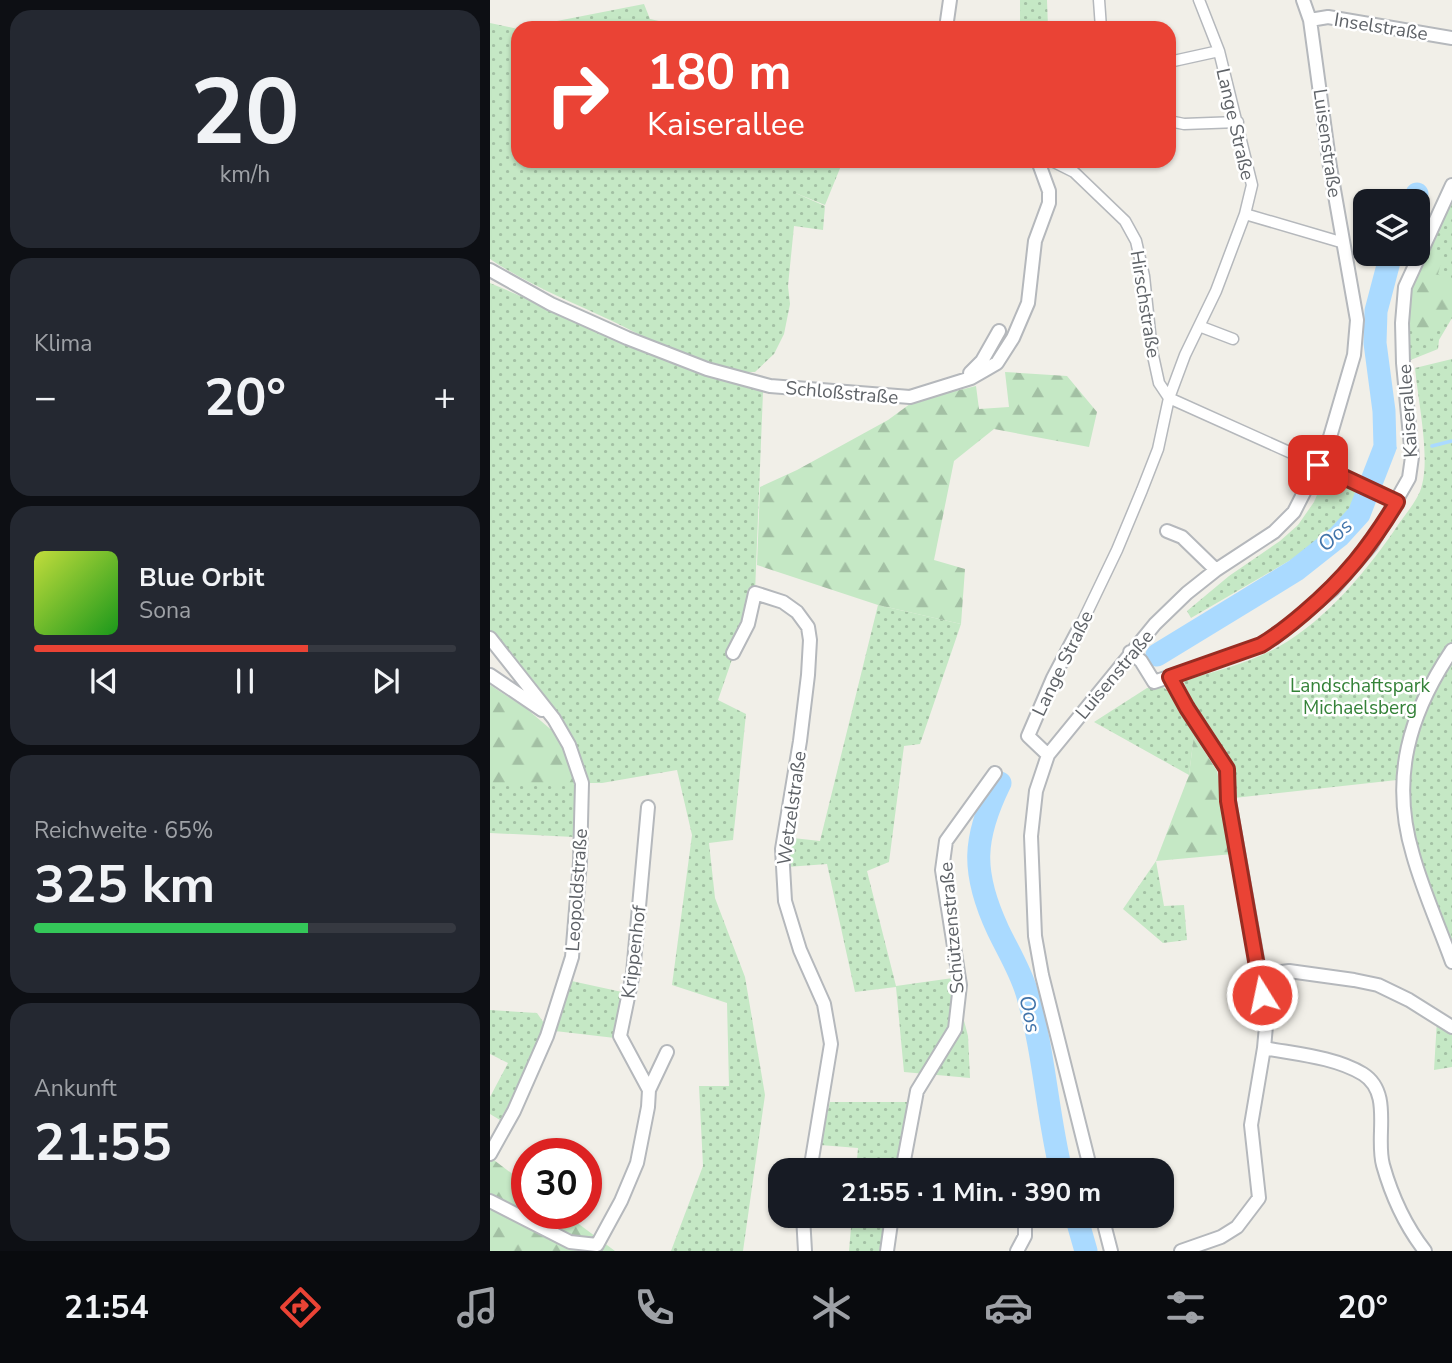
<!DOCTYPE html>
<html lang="de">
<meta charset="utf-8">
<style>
:root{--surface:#171b24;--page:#242831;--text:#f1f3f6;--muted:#9ea1a6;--line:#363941;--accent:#ea4335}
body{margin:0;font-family:"Nunito Sans",sans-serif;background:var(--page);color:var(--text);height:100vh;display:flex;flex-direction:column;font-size:26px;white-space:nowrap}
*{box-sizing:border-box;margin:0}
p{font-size:23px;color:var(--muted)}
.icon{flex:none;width:38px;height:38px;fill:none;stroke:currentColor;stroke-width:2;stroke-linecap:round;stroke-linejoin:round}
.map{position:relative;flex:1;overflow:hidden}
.side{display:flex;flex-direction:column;gap:10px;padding:10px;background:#0d0f14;width:490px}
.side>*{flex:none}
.top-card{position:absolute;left:21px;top:21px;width:665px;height:147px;border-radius:21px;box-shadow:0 2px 5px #0004;background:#ea4335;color:#fff;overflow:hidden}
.tools{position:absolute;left:863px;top:189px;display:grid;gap:14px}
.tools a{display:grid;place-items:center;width:77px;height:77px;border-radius:14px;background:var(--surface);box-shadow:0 2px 5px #0004;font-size:35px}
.speed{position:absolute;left:21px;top:1138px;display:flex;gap:14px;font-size:35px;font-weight:700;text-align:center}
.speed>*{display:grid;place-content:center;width:91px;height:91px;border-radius:50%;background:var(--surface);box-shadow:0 2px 5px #0004;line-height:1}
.speed .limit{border:10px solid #d22;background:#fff;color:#111}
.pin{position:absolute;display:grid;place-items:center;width:60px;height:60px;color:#fff;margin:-30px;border-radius:14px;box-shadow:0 4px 10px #0006}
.me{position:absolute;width:77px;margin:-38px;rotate:350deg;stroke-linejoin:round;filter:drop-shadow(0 0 5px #0008)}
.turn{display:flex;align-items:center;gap:24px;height:147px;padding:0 21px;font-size:32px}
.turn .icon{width:91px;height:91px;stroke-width:2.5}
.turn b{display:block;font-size:49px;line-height:60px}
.big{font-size:52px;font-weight:700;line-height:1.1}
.side .card{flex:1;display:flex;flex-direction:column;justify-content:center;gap:10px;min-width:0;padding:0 24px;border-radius:21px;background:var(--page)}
.side .dial{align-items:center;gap:0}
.dial b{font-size:91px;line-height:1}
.song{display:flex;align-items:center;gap:21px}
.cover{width:84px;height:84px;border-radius:10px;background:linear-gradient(135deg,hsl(70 70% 55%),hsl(120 70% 35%))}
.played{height:7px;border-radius:4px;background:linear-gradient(90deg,var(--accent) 65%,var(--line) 65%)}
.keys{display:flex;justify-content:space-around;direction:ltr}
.heat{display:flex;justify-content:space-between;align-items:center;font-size:38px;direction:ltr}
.charge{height:10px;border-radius:5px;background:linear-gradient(90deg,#34c759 65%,var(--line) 0)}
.trip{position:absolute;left:278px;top:1158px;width:406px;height:70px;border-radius:21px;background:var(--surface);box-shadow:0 2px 5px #0004;font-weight:700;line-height:70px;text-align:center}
.menu{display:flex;height:112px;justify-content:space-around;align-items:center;background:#090b0e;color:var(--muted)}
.menu .icon{width:49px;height:49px}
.menu .selected{color:var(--accent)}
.menu b{font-size:32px;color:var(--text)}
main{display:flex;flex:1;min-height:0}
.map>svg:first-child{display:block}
.green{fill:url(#green-dots)}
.forest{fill:url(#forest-firs)}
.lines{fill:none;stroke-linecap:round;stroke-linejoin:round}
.stream{stroke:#aadaff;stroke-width:3.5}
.river{stroke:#aadaff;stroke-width:23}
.pedestrian-casing{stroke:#b5b8bc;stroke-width:13}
.minor-casing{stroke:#b5b8bc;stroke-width:16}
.pedestrian{stroke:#fff;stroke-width:10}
.minor{stroke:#fff;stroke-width:12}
.route-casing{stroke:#982c22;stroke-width:18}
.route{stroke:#ea4335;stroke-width:12}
.labels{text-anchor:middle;stroke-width:5;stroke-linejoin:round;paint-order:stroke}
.street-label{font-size:19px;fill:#5f6368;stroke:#fff}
.park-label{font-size:19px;fill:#348238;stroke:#fff}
.water-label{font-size:21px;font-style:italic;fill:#4174aa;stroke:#fff}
</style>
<main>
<section class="side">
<div class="card dial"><b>20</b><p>km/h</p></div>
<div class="card"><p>Klima</p>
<div class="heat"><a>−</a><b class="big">20°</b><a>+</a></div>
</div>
<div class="card">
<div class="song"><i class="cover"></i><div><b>Blue Orbit</b><p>Sona</p></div></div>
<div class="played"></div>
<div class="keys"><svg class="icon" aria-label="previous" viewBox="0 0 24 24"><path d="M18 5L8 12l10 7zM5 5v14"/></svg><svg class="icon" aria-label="pause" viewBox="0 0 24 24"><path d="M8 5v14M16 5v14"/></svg><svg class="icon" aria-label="next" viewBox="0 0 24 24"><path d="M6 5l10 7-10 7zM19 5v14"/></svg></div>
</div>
<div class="card"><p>Reichweite · 65%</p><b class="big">325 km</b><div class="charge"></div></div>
<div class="card"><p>Ankunft</p><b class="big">21:55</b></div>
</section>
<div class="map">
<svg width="962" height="1251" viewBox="0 0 962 1251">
<defs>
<pattern id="green-dots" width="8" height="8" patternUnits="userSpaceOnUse" patternTransform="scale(1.75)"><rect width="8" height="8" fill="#c5e8c5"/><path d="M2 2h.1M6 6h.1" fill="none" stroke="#a3c0a4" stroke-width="1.8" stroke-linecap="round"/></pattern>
<pattern id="forest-firs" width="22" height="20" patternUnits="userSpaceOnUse" patternTransform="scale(1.75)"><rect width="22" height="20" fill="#c5e8c5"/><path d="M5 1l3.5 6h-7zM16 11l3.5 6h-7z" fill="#a3c0a4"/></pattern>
</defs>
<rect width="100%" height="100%" fill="#f1efe8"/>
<path class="green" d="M 530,0 L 557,0 L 558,28 L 530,27 Z
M 154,4 L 160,19 L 200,28 L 31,28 Z
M 0,23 L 28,29 L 28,161 L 253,161 L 253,164 L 255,161 L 272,166 L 262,161 L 353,161 L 335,205 L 303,192 L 335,206 L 333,230 L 304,226 L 298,286 L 300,304 L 294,334 L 284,354 L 265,372 C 217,374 162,340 120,320 C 79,301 37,284 0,259 Z
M 962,184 L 962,318 L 949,340 L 948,349 L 913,363 L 912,323 Z
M 0,283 L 215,375 L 273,392 L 265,593 L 228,700 L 256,714 L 243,840 L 219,843 L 225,898 L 255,977 L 275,1095 L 253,1251 L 181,1251 L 213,1166 L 209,1086 L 239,1086 L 237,1003 L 182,985 L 202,835 L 187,770 L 112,783 L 92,783 L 79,745 L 0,638 Z
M 962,359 L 962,951 L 928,852 L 916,779 L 744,798 L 744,772 L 705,706 L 693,681 C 725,671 759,663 788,647 C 837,620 880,567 910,522 C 918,511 929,498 932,485 C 940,456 928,400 925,368 Z
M 835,476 L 867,490 L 859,513 L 823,547 L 701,618 L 697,611 L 739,576 L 790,541 L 808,525 L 824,502 Z
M 388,605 L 471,624 L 430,744 L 414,746 L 399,862 L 377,871 L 406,986 L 463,978 L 478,1036 L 480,1078 L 414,1072 L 406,987 L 365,992 L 337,864 L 297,867 L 303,838 L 330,841 Z
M 673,687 L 677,690 L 704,735 L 699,775 L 604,722 L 657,688 Z
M 0,783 L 84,783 L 84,837 L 0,833 Z
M 666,861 L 674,906 L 694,905 L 697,940 L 673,943 L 633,909 Z
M 77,980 L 132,992 L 125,1038 L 65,1031 Z
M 0,1010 L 47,1013 L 56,1026 L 36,1073 L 10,1120 L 0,1114 L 0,1097 L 18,1063 L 0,1054 Z
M 962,1019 L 962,1067 L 944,1070 L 947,1020 Z
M 340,1102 L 420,1102 L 406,1171 L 366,1171 L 368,1148 L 330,1145 Z
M 362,1216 L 397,1216 L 389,1251 L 359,1251 Z"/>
<path class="forest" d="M 937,244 L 953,256 L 948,274 L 962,284 L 962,308 L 942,339 L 916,327 L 917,289 Z
M 515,372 L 577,376 L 607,412 L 599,447 L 504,429 L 464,461 L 444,560 L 475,569 L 471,624 L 388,605 L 267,565 L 270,487 L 307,470 L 398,420 L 424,401 L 486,386 L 489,409 L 519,407 Z
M 0,685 L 37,709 L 79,745 L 84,783 L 0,783 Z
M 704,735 L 727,771 L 743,854 L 666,861 L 699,775 Z
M 0,1157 L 37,1185 L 37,1213 L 74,1213 L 125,1251 L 0,1251 Z"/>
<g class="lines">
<path class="stream" d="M 942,446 L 962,441
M 895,447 L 905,448"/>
<path class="river" d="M 924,201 L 927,194
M 667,655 L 806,570 L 849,536 L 869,514 L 895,447 L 894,411 L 885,343 L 886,311 L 901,254
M 510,783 C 483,838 481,872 508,930 C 518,951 530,970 537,993 C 554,1051 557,1112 571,1171
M 586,1216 L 596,1251"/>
<g class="pedestrian-casing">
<path id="pedestrian" d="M 609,0 L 611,28
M 679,62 L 729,51
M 679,121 L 694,124 L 748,122
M 562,161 L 584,172 L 635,221 L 646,241 L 654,276 L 662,351 L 669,383 L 679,398 L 828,465
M 755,214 L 854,243
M 709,326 L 743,339
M 591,625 L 627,550 L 652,490 L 668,449 L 679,398 L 695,355 L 726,291 L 755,214 L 762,185 L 729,51 L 709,0"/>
</g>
<g class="minor-casing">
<path id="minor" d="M 820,20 L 838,17 L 962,38
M 456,28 L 460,0
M 0,270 L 61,304 L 137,338 L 217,369 L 280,386 L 420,397 L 481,378 L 495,370 L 507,363 L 523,338 L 538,303 L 545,241 L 559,203 L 559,191 L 548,161
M 480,373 L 492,361 L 509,331
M 828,465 L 907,502
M 677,531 L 692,537 L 726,570
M 0,638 L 64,719 L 79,745 L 92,783 L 90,862 L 82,957 L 57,1036 L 24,1111 L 0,1154
M 962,650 C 919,714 900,778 923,855 C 933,891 949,926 962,962
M 640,652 L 651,661 L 664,682 L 771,645 L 784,638 L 843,589 L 881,545 L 919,478 L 922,457 L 913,363 L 912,323 L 915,287 L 962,185
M 243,653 L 258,624 L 265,593 L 293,602 L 307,612 L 318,627 L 320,640 L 318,675 L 310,741 L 292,849 L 295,901 L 310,950 L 334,1004 L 341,1044 L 320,1171
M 0,675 L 52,710
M 680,677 L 697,708 L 737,769 L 739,801 L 777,1015 L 774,1048 L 761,1125 L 769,1198 L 747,1227 L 731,1237 L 691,1251
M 558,755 L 538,736 L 563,678 L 591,625
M 158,807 L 143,973 L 130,1036 L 159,1090
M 768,975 L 799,971 L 864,980 L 888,985 L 919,1000 L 962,1027
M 774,1048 C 806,1054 845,1057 873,1074 C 903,1093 885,1136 893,1165 C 902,1197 914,1224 935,1251
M 412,1171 L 427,1091 L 465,1029 L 470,985 L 452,870 L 456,841 L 505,773
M 581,1171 L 600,1166
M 601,1171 L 552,975 L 545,936 L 541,836 L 546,791 L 558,755 L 665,624 L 697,593 L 726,570 L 784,532 L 804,512 L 828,465 L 840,437 L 864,355 L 867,320 L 840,167 L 820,20 L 813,0
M 0,1201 L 80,1242 L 107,1245 L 131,1201 L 147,1163 L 158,1107 L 159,1090 L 177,1052
M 313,1216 L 315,1251
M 612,1216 L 621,1251
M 397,1251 L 402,1216
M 527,1251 L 535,1236 L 535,1216"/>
</g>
<use href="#pedestrian" class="pedestrian"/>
<use href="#minor" class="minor"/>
</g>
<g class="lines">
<g class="route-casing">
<path id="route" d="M 772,995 L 738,801 L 737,769 L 697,708 L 680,677 L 771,645 C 786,636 800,625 814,613 C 855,578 879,548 907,502 L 828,465"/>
</g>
<use href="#route" class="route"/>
</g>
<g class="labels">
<g class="street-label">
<text transform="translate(891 26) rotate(9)" y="7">Inselstraße</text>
<text transform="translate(746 124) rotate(77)" y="7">Lange Straße</text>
<text transform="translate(838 143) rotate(82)" y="7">Luisenstraße</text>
<text transform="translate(656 304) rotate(81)" y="7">Hirschstraße</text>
<text transform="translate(352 392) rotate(5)" y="7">Schloßstraße</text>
<text transform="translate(917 411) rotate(-94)" y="7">Kaiserallee</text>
<text transform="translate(572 663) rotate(-64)" y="7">Lange Straße</text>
<text transform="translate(624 674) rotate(-50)" y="7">Luisenstraße</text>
<text transform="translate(301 808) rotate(-82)" y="7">Wetzelstraße</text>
<text transform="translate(86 890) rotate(-86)" y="7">Leopoldstraße</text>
<text transform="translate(461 928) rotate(-95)" y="7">Schützenstraße</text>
<text transform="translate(143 952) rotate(-83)" y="7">Krippenhof</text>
</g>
<g class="park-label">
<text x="870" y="692">Landschaftspark<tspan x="870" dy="22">Michaelsberg</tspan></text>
</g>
<g class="water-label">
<text transform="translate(845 535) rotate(-42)" y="7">Oos</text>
<text transform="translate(540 1014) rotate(78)" y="7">Oos</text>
</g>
</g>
</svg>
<div class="tools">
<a><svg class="icon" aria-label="layers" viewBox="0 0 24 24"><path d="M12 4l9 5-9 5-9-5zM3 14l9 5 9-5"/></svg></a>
</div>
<div class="speed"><div class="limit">30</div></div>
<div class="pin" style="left:828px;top:465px;background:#d93025"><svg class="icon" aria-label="arrive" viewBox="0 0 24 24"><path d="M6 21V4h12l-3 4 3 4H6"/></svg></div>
<svg class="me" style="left:772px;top:995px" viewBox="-20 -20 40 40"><circle r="17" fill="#ea4335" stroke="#fff" stroke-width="3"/><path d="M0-11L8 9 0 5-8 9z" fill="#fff"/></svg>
<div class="trip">21:55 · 1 Min. · 390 m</div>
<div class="top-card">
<div class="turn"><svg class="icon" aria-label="right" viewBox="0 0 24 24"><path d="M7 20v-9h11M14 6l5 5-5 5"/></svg><div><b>180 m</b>Kaiserallee</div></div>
</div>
</div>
</main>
<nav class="menu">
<b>21:54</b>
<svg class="icon selected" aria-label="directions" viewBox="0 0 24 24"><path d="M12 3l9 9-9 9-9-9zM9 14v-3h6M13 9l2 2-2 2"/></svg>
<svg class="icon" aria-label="music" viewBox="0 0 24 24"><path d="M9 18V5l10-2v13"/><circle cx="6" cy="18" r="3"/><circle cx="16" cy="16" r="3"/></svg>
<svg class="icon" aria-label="phone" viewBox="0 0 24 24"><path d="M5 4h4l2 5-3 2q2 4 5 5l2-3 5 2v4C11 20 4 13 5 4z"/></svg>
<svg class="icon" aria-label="climate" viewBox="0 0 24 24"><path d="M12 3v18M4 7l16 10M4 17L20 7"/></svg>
<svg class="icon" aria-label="car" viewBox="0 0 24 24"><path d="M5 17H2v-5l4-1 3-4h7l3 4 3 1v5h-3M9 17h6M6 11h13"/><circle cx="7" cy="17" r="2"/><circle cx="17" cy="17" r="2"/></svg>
<svg class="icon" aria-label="filters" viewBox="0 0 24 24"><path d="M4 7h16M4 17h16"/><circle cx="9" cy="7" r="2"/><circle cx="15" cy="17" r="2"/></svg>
<b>20°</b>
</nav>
